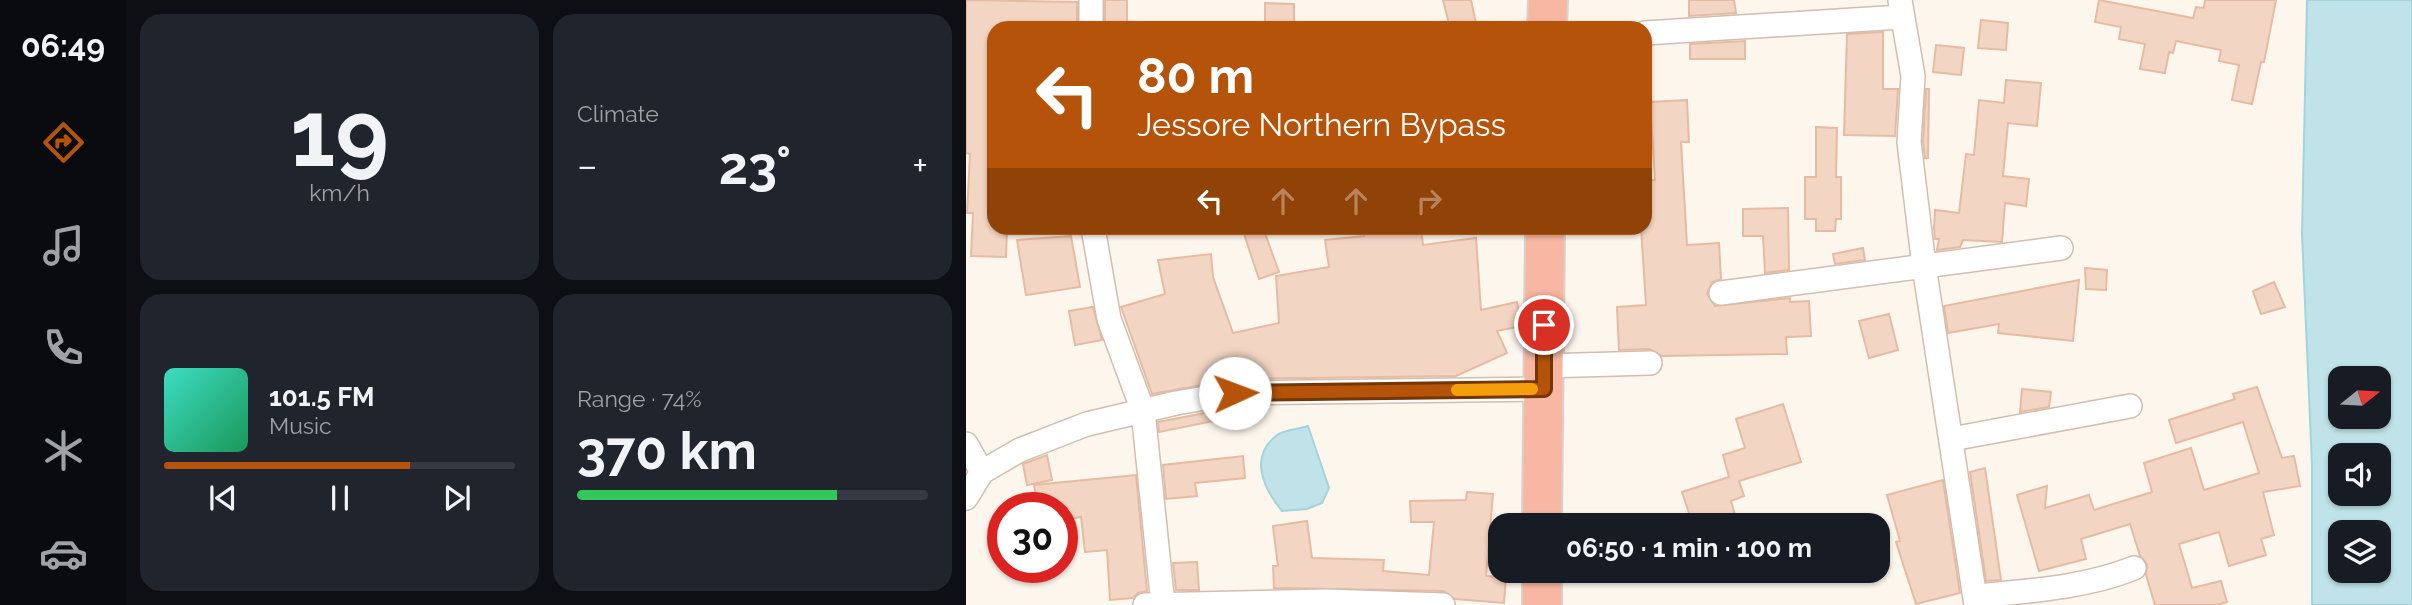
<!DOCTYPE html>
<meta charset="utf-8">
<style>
:root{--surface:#171b24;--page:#20242c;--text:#f1f3f6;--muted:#9ea1a6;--line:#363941;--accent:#b45309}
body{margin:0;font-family:Raleway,sans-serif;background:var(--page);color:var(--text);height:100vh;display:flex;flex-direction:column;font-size:26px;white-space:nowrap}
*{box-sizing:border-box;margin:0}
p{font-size:23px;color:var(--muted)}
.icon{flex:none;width:38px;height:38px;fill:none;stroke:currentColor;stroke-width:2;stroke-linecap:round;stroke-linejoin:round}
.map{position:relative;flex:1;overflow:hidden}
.sheet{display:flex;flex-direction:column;gap:14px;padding:14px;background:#0d0f14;width:840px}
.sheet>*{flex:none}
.hud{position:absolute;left:21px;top:21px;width:665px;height:214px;border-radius:21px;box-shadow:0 2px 5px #0004;background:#b45309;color:#fff;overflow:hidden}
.needle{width:46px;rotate:72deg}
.controls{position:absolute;left:1362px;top:366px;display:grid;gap:14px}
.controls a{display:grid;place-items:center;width:63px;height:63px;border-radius:14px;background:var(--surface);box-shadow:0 2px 5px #0004;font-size:35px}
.speed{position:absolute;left:21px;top:492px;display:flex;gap:14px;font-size:35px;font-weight:700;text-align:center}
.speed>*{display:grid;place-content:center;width:91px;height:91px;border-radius:50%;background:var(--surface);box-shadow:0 2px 5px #0004;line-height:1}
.speed .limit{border:10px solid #d22;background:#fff;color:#111}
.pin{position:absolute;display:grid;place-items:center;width:60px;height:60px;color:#fff;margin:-30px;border:4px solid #fff;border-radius:50%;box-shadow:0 2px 7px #0007}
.me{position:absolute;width:77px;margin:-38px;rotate:88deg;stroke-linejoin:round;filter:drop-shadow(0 0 5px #0008)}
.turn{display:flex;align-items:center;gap:24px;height:147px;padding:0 35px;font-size:32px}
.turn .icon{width:91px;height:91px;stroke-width:2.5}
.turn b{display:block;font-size:49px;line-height:60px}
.lanes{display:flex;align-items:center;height:66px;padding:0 35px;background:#0003;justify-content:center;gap:35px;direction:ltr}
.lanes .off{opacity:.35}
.big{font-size:52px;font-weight:700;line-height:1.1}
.sheet .tile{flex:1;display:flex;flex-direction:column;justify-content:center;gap:10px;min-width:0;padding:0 24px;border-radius:21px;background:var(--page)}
.sheet .dial{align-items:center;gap:0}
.dial b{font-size:91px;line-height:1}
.song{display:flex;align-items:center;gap:21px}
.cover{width:84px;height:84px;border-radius:10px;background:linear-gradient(135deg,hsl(170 70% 55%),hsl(150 70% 35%))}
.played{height:7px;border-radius:4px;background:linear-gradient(90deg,var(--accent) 70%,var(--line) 70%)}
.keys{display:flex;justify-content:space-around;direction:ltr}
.heat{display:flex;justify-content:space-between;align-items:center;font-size:38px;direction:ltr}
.charge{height:10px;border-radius:5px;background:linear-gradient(90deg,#34c759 74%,var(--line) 0)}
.sheet .tiles{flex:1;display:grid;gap:14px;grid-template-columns:repeat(2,1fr)}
.trip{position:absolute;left:522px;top:513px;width:402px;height:70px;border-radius:21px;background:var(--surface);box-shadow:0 2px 5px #0004;font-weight:700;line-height:70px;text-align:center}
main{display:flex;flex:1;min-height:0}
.tab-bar{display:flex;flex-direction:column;width:126px;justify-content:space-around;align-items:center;background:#090b0e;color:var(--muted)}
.tab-bar .icon{width:49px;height:49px}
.tab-bar .active{color:var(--accent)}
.tab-bar b{font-size:32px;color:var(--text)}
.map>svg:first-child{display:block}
.water{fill:#bfe3e8;stroke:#a5d3da;stroke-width:2;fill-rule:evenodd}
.building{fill:#f3d5c3;stroke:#e6bba3;stroke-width:2}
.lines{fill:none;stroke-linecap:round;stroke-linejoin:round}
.street-casing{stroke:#d1beb0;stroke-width:26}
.highway-casing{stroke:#dad1cd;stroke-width:42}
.street{stroke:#fff;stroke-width:23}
.highway{stroke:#f7b7a3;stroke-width:38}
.route-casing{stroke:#753606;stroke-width:18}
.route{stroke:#b45309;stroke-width:12}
.slow{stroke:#f59e0b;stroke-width:12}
</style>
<main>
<nav class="tab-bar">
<b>06:49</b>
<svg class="icon active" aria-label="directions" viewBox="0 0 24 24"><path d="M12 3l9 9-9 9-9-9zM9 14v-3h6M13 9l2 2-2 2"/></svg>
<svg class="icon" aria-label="music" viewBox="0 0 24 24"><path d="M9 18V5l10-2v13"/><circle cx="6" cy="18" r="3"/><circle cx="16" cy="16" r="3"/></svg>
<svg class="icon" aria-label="phone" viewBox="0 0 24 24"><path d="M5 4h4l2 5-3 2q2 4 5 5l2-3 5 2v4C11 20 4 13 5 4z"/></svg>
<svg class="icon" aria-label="climate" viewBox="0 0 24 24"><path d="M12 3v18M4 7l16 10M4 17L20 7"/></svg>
<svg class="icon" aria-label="car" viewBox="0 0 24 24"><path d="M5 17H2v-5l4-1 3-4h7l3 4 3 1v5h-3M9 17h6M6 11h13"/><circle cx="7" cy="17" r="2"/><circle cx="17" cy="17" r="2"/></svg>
</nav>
<section class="sheet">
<div class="tiles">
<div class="tile dial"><b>19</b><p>km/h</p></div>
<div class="tile"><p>Climate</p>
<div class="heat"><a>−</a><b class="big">23°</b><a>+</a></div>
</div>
<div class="tile">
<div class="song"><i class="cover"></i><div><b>101.5 FM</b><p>Music</p></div></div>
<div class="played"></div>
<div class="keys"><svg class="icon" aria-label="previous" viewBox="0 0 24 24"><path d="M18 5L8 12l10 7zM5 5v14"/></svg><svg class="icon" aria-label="pause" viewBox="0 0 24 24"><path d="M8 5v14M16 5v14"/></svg><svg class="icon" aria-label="next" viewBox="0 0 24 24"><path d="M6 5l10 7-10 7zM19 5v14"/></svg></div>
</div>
<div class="tile"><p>Range · 74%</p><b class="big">370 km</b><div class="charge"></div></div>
</div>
</section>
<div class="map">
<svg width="1446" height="605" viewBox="0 0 1446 605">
<rect width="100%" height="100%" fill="#fdf6ec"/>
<path class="water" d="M 1341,0 L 1446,0 L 1446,605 L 1346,605 L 1346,465 L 1336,234 ZM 1374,378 L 1412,378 L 1412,416 L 1374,416 ZM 1374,455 L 1412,455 L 1412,494 L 1374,494 ZM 1374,532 L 1412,532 L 1412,570 L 1374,570 Z
M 342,426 L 363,488 L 356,503 L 341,509 L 316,511 C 298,489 282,457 311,435 C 318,430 333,429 342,426 Z"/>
<path class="building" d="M 0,0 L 111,2 L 111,28 L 28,28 L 28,228 L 41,228 L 40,257 L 5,256 L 7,213 L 1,213 L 4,154 L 0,153 Z
M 139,0 L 161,0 L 161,23 L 156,23 L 156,28 L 139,28 Z
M 477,0 L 505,0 L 511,28 L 484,28 Z
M 723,0 L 768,0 L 770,13 L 723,16 Z
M 1133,0 L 1227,18 L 1230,7 L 1238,8 L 1239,0 L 1310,0 L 1298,62 L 1295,62 L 1286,104 L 1266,100 L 1273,65 L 1253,61 L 1255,50 L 1210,41 L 1207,53 L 1203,52 L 1199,73 L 1174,69 L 1179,44 L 1153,39 L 1155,27 L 1129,22 Z
M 299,3 L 328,4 L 328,28 L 299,28 Z
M 1015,20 L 1042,23 L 1040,50 L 1012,48 Z
M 917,32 L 917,89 L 932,89 L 929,136 L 878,135 L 881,34 Z
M 779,41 L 779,59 L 724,59 L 724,44 Z
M 970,45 L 998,48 L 995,75 L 967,72 Z
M 1040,80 L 1075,83 L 1071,126 L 1042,123 L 1037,176 L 1063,179 L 1060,206 L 1039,203 L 1036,242 L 997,240 L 994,247 L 971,250 L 973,239 L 969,239 L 968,228 L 969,210 L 993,213 L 1000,154 L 1008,155 L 1013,100 L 1038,103 Z
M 960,89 L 963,89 L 962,158 L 959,158 L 957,142 Z
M 721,100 L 723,142 L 715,142 L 721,245 L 753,243 L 755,279 L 746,282 L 741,294 L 749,306 L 824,298 L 824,302 L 843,301 L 845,336 L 820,337 L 821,354 L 696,356 L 684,349 L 653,350 L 651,307 L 680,305 L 675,228 L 679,228 L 679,180 L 689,180 L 684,102 Z
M 850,127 L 871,128 L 870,177 L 875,177 L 875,219 L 870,219 L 869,231 L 850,231 L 850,219 L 839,219 L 839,177 L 850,177 Z
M 822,208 L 823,270 L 799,273 L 797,236 L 777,236 L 777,209 Z
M 276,228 L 297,228 L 313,272 L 293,279 Z
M 410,228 L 430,228 L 432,233 L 455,229 L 457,245 L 510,238 L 515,310 L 551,302 L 556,326 L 531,331 L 541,353 L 490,376 L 269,379 L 186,394 L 155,307 L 199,294 L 192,260 L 245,254 L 247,277 L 267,333 L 313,323 L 310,276 L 363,267 L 359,240 L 398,236 L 397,231 Z
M 105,236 L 114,287 L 60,295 L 51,240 Z
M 897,248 L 899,260 L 869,264 L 867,254 Z
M 1119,268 L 1141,270 L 1140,290 L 1120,289 Z
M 1113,280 L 1107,341 L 1032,333 L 1033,324 L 982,333 L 978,306 Z
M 1308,282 L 1319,307 L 1295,314 L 1287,291 Z
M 127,307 L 136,340 L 109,345 L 103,311 Z
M 923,314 L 932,350 L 903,358 L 893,321 Z
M 1291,387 L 1316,458 L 1328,456 L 1334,486 L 1297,492 L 1308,535 L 1295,539 L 1300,555 L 1263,566 L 1253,532 L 1213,544 L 1226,588 L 1255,581 L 1261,602 L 1250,605 L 1189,605 L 1180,575 L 1181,564 L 1174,556 L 1164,524 L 1115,539 L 1120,559 L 1073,571 L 1051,495 L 1081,486 L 1079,508 L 1123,495 L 1128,510 L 1186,492 L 1178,463 L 1225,448 L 1238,490 L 1293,473 L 1277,422 L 1210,443 L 1203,420 L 1269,399 L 1267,394 Z
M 1056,389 L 1085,392 L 1083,407 L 1054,412 Z
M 817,404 L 835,462 L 773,481 L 778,496 L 765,501 L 772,525 L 727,525 L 716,492 L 763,477 L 757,455 L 779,448 L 770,419 Z
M 265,408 L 267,417 L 193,432 L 192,422 Z
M 81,455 L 86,480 L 61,485 L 57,464 Z
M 277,456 L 279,478 L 229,483 L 231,496 L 200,499 L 197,465 Z
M 1019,468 L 1035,580 L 1020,581 L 1004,472 Z
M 170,475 L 181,591 L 172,593 L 167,598 L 144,600 L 141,550 L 119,552 L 115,517 L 96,520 L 96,508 L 72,508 L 68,485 Z
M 977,480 L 994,593 L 950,604 L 930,542 L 934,541 L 921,495 Z
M 501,492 L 527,494 L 520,576 L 540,577 L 538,603 L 489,599 L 477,591 L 308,588 L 307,566 L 312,566 L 307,526 L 341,521 L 346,558 L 418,560 L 417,571 L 463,575 L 468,522 L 445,522 L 444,501 L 500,500 Z
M 231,562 L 233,590 L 210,590 L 207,563 Z"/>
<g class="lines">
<g class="street-casing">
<path id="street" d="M 125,0 L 125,28
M 934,0 L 947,76 L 943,142 L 958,266 L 1010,605
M 679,33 L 935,17
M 127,228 L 143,319 L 177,411 L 197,605
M 755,293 L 1095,248
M 578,366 L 684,363
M 986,439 L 1164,406
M 0,444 L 16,472
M 0,498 L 16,472 L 54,450 L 121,424 L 210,403 L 269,393 L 578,389
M 1010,596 C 1063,591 1118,588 1168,568
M 179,605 L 360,601 L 477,605"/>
</g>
<g class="highway-casing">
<path id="highway" d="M 581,28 L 582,0
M 576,525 L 579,228
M 576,605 L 576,570"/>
</g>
<use href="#street" class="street"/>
<use href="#highway" class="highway"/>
</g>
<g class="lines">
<g class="route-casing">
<path id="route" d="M 269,393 L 578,389 L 578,325"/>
</g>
<use href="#route" class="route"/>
<path class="slow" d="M 491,390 L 566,389"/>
</g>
</svg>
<div class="controls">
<a><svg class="needle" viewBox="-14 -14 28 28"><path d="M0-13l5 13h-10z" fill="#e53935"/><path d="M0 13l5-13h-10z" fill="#9ea1a6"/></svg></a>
<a><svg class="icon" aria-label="sound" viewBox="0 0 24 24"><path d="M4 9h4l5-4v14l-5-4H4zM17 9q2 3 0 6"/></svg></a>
<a><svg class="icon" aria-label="layers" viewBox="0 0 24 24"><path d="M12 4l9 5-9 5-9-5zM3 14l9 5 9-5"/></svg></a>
</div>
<div class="speed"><div class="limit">30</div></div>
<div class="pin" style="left:578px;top:325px;background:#d93025"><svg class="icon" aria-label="arrive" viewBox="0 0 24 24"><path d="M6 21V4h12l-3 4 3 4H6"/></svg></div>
<svg class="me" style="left:269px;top:393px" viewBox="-20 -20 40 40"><circle r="19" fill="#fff"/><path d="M0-13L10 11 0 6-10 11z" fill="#b45309"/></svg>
<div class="trip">06:50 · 1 min · 100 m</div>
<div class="hud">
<div class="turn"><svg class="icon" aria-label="left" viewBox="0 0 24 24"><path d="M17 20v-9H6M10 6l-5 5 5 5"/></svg><div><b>80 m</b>Jessore Northern Bypass</div></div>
<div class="lanes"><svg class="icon" aria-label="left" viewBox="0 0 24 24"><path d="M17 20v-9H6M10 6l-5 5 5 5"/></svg><svg class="icon off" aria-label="ahead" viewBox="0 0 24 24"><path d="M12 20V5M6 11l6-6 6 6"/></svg><svg class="icon off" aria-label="ahead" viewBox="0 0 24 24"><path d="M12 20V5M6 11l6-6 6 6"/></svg><svg class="icon off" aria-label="right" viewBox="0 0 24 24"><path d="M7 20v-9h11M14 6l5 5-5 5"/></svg></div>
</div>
</div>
</main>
